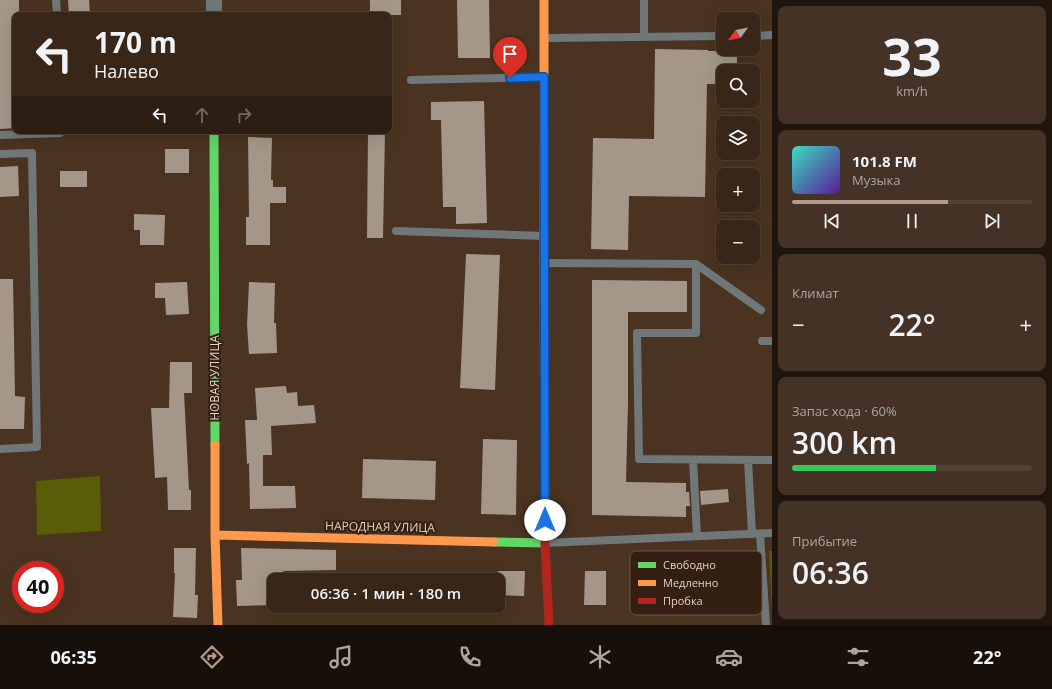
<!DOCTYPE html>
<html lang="ru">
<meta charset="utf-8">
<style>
:root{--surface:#382618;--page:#433225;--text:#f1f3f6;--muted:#aba5a2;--line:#524337;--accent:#b39987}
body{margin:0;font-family:"Open Sans",sans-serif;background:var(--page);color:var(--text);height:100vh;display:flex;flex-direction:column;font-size:15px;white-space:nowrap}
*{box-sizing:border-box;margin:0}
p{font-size:13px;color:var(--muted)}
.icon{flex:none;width:22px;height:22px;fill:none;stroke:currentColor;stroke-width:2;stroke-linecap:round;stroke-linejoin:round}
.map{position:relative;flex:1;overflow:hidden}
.panel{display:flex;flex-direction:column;gap:6px;padding:6px;background:#1f150d;width:280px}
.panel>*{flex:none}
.top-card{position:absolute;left:12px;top:12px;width:380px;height:122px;border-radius:8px;box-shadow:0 4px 16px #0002,0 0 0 1px var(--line);background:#382618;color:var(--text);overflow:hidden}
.needle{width:26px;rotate:238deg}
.tools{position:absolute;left:716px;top:12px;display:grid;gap:8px}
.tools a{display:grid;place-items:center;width:44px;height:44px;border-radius:8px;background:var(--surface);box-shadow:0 4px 16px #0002,0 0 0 1px var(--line);font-size:20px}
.speed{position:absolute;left:12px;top:561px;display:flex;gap:8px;font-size:20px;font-weight:700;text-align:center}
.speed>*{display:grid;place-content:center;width:52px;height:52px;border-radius:50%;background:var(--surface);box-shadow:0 4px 16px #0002,0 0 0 1px var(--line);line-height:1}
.speed .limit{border:6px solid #d22;background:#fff;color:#111}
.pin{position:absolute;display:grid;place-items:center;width:34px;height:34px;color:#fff;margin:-41px -17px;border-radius:50% 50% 50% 0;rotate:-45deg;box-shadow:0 0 4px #0007}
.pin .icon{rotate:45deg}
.me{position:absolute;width:44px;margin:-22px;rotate:0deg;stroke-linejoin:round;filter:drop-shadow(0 0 3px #0008)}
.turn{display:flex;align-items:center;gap:14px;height:84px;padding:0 16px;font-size:18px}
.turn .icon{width:52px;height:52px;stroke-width:2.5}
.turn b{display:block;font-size:28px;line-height:34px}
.lanes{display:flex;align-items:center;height:38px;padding:0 16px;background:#0003;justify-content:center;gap:20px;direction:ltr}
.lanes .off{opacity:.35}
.big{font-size:30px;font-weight:600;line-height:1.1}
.panel .widget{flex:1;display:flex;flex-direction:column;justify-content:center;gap:6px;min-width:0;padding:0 14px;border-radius:8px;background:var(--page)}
.panel .dial{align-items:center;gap:0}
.dial b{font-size:52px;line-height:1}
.song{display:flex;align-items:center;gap:12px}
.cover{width:48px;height:48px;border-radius:6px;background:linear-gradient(135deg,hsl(170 70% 55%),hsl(270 70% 35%))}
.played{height:4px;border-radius:2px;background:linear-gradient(90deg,var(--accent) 65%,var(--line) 65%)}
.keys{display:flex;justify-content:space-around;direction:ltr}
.heat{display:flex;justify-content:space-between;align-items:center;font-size:22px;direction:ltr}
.charge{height:6px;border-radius:3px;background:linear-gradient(90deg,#34c759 60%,var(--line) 0)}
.trip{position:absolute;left:267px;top:573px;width:238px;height:40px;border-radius:8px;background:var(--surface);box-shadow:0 4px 16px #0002,0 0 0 1px var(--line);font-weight:600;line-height:40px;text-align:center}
.menu{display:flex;height:64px;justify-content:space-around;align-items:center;background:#160f0a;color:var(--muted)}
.menu .icon{width:28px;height:28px}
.menu .active{color:var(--accent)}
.menu b{font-size:18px;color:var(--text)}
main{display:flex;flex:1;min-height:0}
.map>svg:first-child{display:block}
.green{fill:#595d08}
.building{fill:#a4978a}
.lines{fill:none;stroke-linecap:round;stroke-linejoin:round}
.lane{stroke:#707779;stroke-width:8}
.street{stroke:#707779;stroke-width:16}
.fast{stroke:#63d668;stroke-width:9}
.slow{stroke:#ff974d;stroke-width:9}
.jam{stroke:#b3261e;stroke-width:9}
.route-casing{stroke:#114b97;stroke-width:10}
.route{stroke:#1a73e8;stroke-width:7}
.labels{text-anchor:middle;stroke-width:4;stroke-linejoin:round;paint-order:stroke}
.street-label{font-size:12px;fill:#ebd0bf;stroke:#332012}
.key{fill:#332012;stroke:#6a5546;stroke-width:1}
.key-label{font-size:11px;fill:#ebd0bf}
</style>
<main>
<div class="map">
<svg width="772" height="625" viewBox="0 0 772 625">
<rect width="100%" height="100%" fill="#4a3320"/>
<path class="green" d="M 100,476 L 101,531 L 37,535 L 36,481 Z
M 769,551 L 772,551 L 772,613 Z"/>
<path class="building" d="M 0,0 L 19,0 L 19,15 L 15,15 L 15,128 L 0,129 Z
M 68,0 L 89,0 L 90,15 L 69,15 Z
M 370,0 L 401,0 L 401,15 L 370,15 Z
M 457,0 L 489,0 L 490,58 L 458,58 Z
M 655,49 L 708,50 L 708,51 L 737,51 L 737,71 L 723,71 L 723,84 L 707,84 L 705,197 L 629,196 L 628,250 L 591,249 L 593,138 L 654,139 Z
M 484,101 L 487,223 L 456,224 L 456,207 L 443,207 L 441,120 L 431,120 L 431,102 Z
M 368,131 L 385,131 L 383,238 L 367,238 Z
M 248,137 L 272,138 L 271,180 L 273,180 L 273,187 L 286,187 L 286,203 L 270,203 L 270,245 L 246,245 L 246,217 L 249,217 Z
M 165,149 L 189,149 L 189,173 L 165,173 Z
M 18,166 L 19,196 L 0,197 L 0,167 Z
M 60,171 L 87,171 L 87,187 L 60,187 Z
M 134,214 L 165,215 L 164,245 L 140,245 L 140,230 L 134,230 Z
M 466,254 L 500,255 L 495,390 L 460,388 Z
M 0,279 L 13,279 L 15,396 L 25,397 L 24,429 L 0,429 Z
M 592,280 L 687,281 L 687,312 L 628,312 L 628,403 L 626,482 L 686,483 L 686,492 L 689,492 L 690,506 L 686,506 L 686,517 L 592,515 Z
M 187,282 L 189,314 L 166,315 L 165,298 L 155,298 L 155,283 Z
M 249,282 L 275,283 L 274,323 L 276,323 L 277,353 L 249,354 L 247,325 Z
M 170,362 L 192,362 L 192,393 L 184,393 L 189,490 L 191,490 L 191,510 L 168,510 L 167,477 L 155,478 L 151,408 L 169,408 Z
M 286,386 L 287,393 L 297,392 L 298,406 L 314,405 L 316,423 L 271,426 L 272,455 L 263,455 L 263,486 L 295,486 L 296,508 L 250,509 L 249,463 L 247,464 L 245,420 L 257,420 L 255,388 Z
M 483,439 L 517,440 L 516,515 L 481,514 Z
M 363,459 L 436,461 L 435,500 L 362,498 Z
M 728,489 L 729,502 L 701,505 L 700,491 Z
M 174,548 L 196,548 L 195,595 L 198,595 L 197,618 L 173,617 L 175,573 L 174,573 Z
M 241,548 L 336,550 L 336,570 L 283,571 L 283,580 L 274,580 L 274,605 L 237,606 L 236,580 L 242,580 Z
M 498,571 L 525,571 L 524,596 L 498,595 Z
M 585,571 L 606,571 L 606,605 L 584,605 Z"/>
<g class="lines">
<path class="lane" d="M 56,0 L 57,15
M 753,36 L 772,35
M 644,37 L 644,0
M 546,38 L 723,36
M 411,80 L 543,77
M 0,135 L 60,133 L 60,131
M 0,154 L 32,153 L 37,447 L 0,449
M 396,231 L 544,236
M 545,263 L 696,264 L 696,333 L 637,333 L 639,459 L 772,460
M 696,264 L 761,310
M 762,341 L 772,341
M 693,460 L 697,536
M 748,460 L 752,534
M 760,534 L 766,625
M 545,543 L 772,533"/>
<path class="street" d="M 214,0 L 214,15"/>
<path class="fast" d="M 214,131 L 215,445
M 544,258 L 545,519
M 494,542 L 545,543"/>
<path class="slow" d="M 544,0 L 544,258
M 215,445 L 215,535 L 218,625
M 215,535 L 494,542"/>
<path class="jam" d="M 545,519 L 545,543 L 549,625"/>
</g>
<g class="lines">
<g class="route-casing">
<path id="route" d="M 510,78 L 544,77 L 545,520"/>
</g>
<use href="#route" class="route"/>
</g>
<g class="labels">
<g class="street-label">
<text transform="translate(215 378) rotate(-90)" y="4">НОВАЯ УЛИЦА</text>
<text transform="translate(380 527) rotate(1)" y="4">НАРОДНАЯ УЛИЦА</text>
</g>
</g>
<rect x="630" y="551" width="132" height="64" rx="6" class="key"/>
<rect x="638" y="562" width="18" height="6" fill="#63d668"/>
<rect x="638" y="580" width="18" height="6" fill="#ff974d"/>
<rect x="638" y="598" width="18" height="6" fill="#b3261e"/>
<g class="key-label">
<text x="663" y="569">Свободно</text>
<text x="663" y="587">Медленно</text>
<text x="663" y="605">Пробка</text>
</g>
</svg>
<div class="tools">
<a><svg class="needle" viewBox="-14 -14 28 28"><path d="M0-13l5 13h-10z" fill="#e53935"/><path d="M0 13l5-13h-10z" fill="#aba5a2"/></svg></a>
<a><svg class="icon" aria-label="search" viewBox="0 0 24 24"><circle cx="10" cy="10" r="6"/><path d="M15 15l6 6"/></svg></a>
<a><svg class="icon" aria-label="layers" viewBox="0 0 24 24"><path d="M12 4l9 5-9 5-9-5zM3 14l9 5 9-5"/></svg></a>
<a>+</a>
<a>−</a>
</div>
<div class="speed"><div class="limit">40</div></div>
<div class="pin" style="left:510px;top:78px;background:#d93025"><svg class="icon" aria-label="arrive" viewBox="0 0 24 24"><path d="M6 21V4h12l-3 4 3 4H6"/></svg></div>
<svg class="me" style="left:545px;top:520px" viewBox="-20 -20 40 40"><circle r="19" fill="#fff"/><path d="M0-13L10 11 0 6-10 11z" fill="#1a73e8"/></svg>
<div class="trip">06:36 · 1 мин · 180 m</div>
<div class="top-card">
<div class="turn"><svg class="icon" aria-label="left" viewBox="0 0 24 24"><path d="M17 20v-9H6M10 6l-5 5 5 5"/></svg><div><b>170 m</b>Налево</div></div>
<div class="lanes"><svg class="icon" aria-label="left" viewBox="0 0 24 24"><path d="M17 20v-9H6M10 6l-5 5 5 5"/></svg><svg class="icon off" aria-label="ahead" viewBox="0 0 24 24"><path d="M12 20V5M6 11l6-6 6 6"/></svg><svg class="icon off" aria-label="right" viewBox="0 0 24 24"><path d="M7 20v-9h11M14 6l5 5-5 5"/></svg></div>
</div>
</div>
<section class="panel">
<div class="widget dial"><b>33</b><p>km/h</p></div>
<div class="widget">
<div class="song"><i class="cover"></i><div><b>101.8 FM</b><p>Музыка</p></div></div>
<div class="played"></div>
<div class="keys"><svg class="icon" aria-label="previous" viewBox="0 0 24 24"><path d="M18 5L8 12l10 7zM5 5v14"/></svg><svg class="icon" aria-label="pause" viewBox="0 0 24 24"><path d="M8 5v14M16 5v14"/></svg><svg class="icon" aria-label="next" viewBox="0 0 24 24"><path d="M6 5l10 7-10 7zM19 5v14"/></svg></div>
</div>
<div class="widget"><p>Климат</p>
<div class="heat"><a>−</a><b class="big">22°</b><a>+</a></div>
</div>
<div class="widget"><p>Запас хода · 60%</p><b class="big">300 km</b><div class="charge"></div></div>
<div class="widget"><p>Прибытие</p><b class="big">06:36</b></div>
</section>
</main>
<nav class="menu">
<b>06:35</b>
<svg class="icon active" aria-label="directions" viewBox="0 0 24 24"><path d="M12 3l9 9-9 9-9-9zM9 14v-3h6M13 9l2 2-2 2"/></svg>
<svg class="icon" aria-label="music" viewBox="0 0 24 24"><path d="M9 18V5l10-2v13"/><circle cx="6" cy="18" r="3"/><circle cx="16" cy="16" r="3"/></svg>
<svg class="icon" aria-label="phone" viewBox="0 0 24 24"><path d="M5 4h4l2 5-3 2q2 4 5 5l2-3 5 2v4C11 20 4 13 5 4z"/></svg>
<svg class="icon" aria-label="climate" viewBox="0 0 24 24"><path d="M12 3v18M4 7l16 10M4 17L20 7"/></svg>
<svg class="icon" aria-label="car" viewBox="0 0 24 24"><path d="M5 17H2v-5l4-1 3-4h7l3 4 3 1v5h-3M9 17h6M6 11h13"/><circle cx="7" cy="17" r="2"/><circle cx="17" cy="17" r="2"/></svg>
<svg class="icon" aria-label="filters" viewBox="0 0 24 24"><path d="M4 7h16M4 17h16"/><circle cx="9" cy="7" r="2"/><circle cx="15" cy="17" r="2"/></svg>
<b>22°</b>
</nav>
